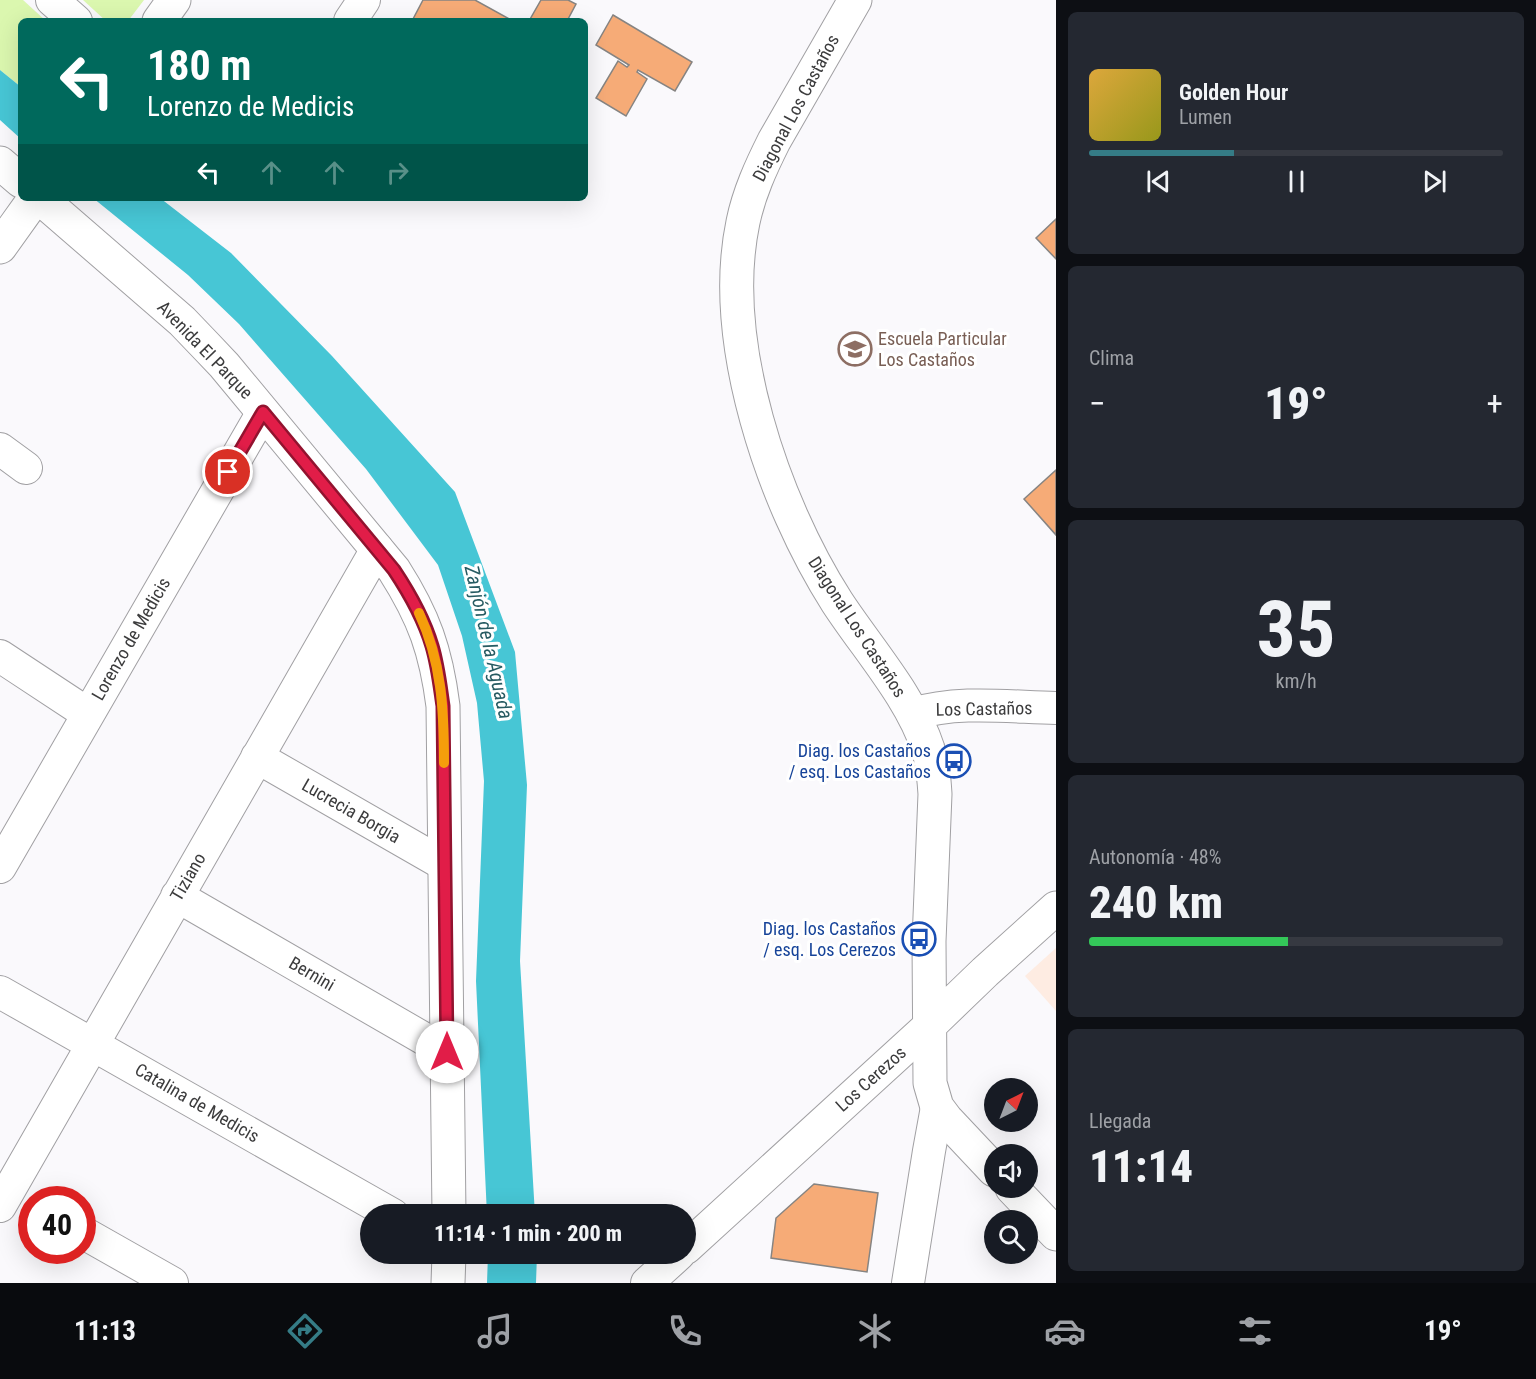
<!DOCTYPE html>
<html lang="es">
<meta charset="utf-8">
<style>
:root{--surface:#171b24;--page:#242831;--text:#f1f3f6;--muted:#9ea1a6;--line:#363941;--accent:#357c86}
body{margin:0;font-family:"Roboto Condensed",sans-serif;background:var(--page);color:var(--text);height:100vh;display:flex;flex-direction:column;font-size:22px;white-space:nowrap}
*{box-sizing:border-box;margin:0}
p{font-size:20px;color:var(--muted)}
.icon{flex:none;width:33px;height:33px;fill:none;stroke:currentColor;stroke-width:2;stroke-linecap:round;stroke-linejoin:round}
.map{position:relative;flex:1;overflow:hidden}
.details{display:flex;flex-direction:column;gap:12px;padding:12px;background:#0d0f14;width:480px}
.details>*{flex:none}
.top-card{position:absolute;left:18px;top:18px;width:570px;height:183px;border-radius:9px;box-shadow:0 6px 24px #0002;background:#00695c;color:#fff;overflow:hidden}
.needle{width:39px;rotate:42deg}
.fabs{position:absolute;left:984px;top:1078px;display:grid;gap:12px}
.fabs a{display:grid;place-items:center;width:54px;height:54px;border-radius:50%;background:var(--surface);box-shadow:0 6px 24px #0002;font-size:30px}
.speed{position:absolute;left:18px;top:1186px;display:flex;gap:12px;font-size:30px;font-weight:700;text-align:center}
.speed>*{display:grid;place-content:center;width:78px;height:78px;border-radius:50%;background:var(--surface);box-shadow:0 6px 24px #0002;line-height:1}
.speed .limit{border:9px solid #d22;background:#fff;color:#111}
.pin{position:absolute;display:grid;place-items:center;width:51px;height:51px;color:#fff;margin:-26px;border:3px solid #fff;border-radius:50%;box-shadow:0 2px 6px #0007}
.me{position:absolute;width:66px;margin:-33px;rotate:0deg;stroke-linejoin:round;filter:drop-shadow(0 0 4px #0008)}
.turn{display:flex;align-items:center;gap:21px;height:126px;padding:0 30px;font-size:27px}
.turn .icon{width:78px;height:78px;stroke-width:2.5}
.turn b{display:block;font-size:42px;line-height:51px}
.lanes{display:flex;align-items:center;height:57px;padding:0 30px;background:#0003;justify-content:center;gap:30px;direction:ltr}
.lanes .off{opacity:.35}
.big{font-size:45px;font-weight:800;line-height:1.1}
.details .widget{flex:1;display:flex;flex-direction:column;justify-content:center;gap:9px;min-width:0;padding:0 21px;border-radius:9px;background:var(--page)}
.details .dial{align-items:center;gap:0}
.dial b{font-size:78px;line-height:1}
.song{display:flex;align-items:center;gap:18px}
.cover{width:72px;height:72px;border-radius:9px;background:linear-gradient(135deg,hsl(40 70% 55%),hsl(60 70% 35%))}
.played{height:6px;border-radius:3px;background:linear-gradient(90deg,var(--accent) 35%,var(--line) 35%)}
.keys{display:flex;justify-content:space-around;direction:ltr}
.heat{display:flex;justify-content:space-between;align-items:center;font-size:33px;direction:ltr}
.charge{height:9px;border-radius:4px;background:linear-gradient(90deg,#34c759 48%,var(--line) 0)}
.trip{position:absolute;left:360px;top:1204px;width:336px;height:60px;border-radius:30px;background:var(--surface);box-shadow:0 6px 24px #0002;font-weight:800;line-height:60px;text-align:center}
.tabs{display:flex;height:96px;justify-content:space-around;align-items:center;background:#090b0e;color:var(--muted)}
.tabs .icon{width:42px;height:42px}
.tabs .on{color:var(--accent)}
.tabs b{font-size:27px;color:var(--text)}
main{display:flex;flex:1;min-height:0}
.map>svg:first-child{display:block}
.education{fill:#feece2}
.green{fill:#dbf7af}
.water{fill:#47c6d5}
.building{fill:#f6ab77;stroke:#868482;stroke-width:1.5}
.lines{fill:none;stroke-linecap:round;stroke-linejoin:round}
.minor-casing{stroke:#a1a0a3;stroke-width:34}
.tertiary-casing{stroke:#a1a0a3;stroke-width:35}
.minor{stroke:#fff;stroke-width:32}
.tertiary{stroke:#fff;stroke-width:33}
.route-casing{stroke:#92132f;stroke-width:15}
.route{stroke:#e11d48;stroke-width:10}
.slow{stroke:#f59e0b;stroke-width:10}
.labels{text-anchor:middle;stroke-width:6;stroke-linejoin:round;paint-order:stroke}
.street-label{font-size:18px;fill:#3c3c3d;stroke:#fff}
.education-label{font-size:18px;fill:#785e54;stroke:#fff;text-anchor:start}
.transit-label{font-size:18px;fill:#164399;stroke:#fff;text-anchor:end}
.water-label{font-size:20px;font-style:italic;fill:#275b62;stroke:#fff}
</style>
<main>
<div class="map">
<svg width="1056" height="1283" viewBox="0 0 1056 1283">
<rect width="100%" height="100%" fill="#faf9fc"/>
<path class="education" d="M 1056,948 L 1056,1011 L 1025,976 Z"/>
<path class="green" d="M 0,0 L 23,0 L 46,21 L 21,21 L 21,87 L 0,70 Z
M 83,0 L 144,0 L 128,21 L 106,21 Z"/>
<path class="water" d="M 0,70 L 21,87 L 21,139 L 0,120 Z
M 93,198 L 160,198 L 231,253 L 332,356 L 455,492 L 515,652 L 527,785 L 520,961 L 535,1215 L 487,1215 L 476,981 L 484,781 L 477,703 L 462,636 L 438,565 L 366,469 L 239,324 L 188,275 Z
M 488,1254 L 537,1254 L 536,1283 L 487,1283 Z"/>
<path class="building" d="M 423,0 L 475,0 L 513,21 L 412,21 Z
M 541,0 L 568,0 L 576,4 L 567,21 L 529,21 Z
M 613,15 L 692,62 L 675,91 L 638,70 L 637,72 L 647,79 L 626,116 L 596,98 L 618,61 L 627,67 L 629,65 L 596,45 Z
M 1056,219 L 1056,259 L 1036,238 Z
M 1056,470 L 1056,535 L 1024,499 Z
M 814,1184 L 878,1193 L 867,1272 L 771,1258 L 776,1218 Z"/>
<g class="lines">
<g class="minor-casing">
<path id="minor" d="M 52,0 L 76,21
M 350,21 L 364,0
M 0,449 L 26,468
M 0,656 L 88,714
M 913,714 C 958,700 1009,707 1056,708
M 257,757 L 445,865
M 0,867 L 263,412
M 177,896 L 447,1052
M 0,992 L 393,1215
M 0,1206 L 377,549
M 82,1232 L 172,1283
M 686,1248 L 929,1026
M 647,1283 L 679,1254
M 908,1283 L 929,1151 L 937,1107"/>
</g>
<g class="tertiary-casing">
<path id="tertiary" d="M 855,0 L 774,141 C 761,167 749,193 743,222 C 718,341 773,502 837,602 C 867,648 912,698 928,749 C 933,763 934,779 935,794 L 929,941 L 930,1083 L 937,1107 L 946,1119 L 994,1170
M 159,21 L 174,0
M 0,163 L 21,181
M 40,198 L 182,321 L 205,345 L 224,365 L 394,570 C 424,617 436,651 443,706 L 449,1215
M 0,247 L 35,198
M 929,1026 L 985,972 L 1056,908
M 1012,1188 L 1056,1234
M 448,1283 L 449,1254"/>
</g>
<use href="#minor" class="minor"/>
<use href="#tertiary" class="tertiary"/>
</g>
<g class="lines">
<g class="route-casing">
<path id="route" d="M 228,472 L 263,412 L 394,570 C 410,594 424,619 432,646 C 438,666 440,686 443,706 L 447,1052"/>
</g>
<use href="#route" class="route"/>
<path class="slow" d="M 419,613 C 442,662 444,711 444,763"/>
</g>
<defs>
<g id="school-ring" transform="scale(1.725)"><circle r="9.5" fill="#fff" stroke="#8d6e63" stroke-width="1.5"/><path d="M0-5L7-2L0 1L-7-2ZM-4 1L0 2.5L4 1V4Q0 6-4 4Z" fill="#8d6e63"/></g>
<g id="bus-ring" transform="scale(1.725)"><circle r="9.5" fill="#fff" stroke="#1a4fb4" stroke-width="1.5"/><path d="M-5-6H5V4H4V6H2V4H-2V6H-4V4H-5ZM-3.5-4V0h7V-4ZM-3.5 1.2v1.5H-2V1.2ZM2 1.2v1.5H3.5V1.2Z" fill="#1a4fb4"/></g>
</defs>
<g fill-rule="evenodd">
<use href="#school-ring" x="855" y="349"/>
<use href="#bus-ring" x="954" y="761"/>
<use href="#bus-ring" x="919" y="939"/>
</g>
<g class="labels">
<g class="street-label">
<text transform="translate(796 108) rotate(-62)" y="6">Diagonal Los Castaños</text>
<text transform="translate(205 350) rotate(46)" y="6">Avenida El Parque</text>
<text transform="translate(857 627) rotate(57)" y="6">Diagonal Los Castaños</text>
<text transform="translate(131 639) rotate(-60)" y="6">Lorenzo de Medicis</text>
<text transform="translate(984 709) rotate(-1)" y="6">Los Castaños</text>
<text transform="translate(351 811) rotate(30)" y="6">Lucrecia Borgia</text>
<text transform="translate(188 877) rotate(-60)" y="6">Tiziano</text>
<text transform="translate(312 974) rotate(30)" y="6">Bernini</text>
<text transform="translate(871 1079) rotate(-42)" y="6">Los Cerezos</text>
<text transform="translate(197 1103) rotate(30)" y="6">Catalina de Medicis</text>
</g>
<g class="education-label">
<text x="878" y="345">Escuela Particular<tspan x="878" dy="21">Los Castaños</tspan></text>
</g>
<g class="transit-label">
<text x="931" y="757">Diag. los Castaños<tspan x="931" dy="21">/ esq. Los Castaños</tspan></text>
<text x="896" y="935">Diag. los Castaños<tspan x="896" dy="21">/ esq. Los Cerezos</tspan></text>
</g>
<g class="water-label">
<text transform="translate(489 642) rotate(77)" y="7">Zanjón de la Aguada</text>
</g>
</g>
</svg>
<div class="fabs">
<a><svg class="needle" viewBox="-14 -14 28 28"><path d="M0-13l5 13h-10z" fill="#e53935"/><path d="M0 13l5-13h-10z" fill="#9ea1a6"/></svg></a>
<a><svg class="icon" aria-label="sound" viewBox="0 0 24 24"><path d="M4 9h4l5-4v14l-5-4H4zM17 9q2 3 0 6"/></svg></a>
<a><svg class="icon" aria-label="search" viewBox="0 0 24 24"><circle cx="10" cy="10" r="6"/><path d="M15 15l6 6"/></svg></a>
</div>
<div class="speed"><div class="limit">40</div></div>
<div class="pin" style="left:228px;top:472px;background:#d93025"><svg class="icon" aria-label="arrive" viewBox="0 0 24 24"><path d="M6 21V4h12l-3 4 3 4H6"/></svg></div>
<svg class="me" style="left:447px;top:1052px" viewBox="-20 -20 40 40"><circle r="19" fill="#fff"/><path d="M0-13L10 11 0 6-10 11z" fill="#e11d48"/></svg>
<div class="trip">11:14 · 1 min · 200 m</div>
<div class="top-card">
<div class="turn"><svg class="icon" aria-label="left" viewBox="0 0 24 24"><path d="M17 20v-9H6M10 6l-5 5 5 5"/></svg><div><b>180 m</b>Lorenzo de Medicis</div></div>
<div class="lanes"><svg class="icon" aria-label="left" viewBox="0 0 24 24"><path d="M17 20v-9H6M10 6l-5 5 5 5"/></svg><svg class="icon off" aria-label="ahead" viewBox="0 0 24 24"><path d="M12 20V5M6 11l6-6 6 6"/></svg><svg class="icon off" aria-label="ahead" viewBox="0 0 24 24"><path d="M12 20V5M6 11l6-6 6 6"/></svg><svg class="icon off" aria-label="right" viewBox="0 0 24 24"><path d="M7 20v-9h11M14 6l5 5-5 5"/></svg></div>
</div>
</div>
<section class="details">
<div class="widget">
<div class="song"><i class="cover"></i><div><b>Golden Hour</b><p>Lumen</p></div></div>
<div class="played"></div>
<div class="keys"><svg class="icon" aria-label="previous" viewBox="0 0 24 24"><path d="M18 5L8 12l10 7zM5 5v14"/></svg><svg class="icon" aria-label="pause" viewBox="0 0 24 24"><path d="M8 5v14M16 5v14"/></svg><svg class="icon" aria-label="next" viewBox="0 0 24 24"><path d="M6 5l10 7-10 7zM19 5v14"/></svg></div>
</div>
<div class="widget"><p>Clima</p>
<div class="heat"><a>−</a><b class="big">19°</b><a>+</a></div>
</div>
<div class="widget dial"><b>35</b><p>km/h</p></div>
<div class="widget"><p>Autonomía · 48%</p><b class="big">240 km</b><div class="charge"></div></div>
<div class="widget"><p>Llegada</p><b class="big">11:14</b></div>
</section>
</main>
<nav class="tabs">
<b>11:13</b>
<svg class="icon on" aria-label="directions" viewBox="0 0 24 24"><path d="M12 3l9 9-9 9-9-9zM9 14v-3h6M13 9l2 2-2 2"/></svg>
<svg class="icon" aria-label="music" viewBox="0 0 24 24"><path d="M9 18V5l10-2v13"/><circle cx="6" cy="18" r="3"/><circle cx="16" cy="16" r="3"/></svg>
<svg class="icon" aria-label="phone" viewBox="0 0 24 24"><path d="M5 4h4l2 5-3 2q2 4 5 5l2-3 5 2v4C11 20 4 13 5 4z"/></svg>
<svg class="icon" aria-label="climate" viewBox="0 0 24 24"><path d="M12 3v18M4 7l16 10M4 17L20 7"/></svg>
<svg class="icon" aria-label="car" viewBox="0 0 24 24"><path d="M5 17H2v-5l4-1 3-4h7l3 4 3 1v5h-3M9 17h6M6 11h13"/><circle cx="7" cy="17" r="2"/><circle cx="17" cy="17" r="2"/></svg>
<svg class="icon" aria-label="filters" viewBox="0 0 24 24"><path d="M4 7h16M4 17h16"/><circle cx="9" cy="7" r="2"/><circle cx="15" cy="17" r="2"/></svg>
<b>19°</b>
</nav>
